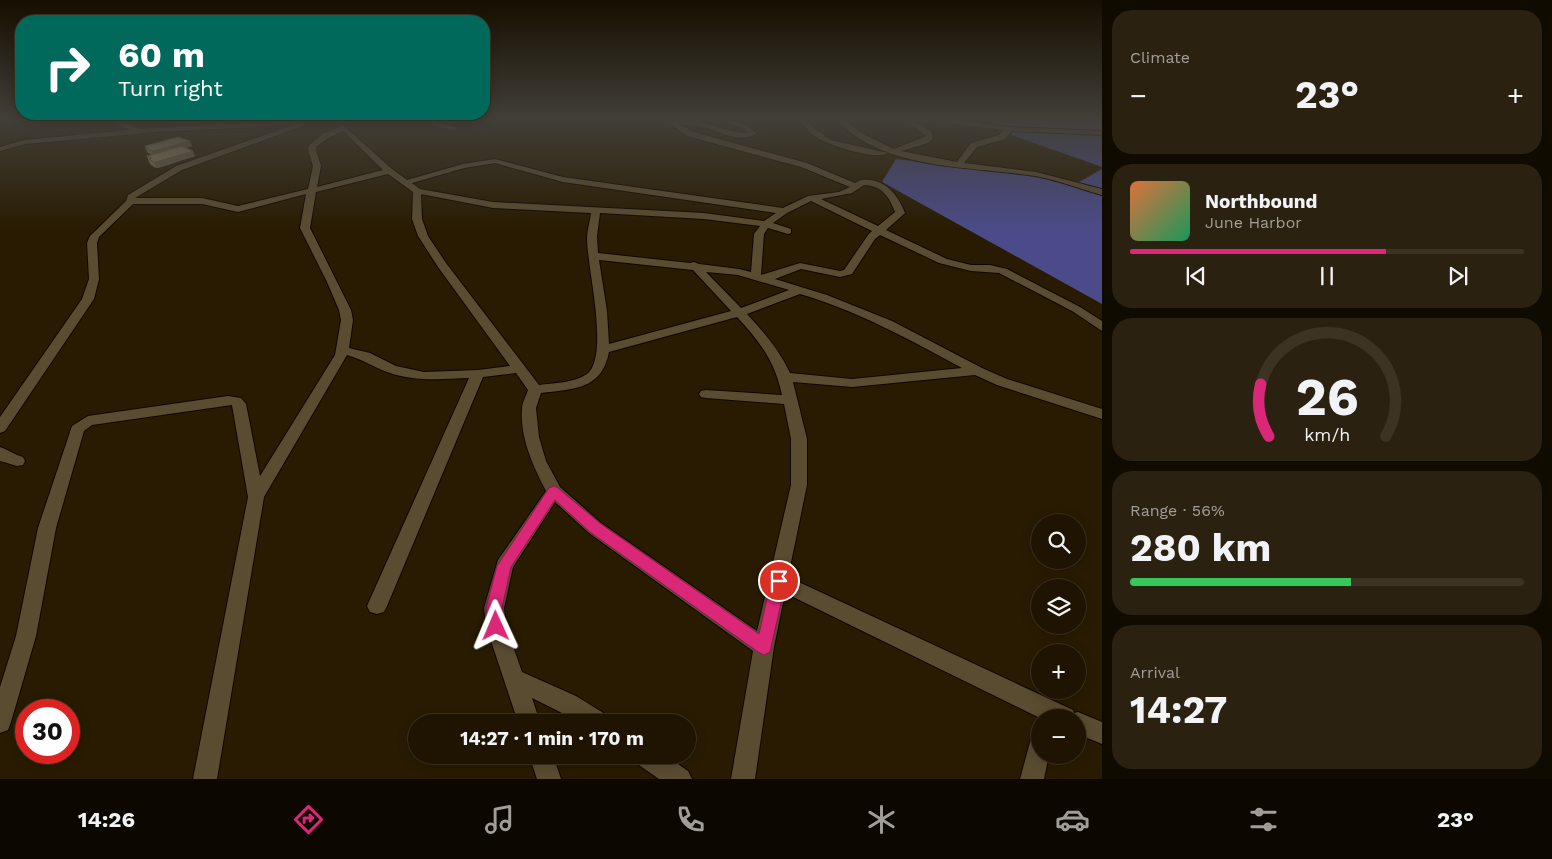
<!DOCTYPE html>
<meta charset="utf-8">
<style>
:root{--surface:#1e1401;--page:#2b2110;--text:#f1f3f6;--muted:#a19e99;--line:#3c3323;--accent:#db2777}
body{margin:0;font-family:"Work Sans",sans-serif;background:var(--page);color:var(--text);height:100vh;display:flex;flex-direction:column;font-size:19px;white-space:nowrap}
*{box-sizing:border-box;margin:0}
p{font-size:16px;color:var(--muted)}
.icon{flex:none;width:28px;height:28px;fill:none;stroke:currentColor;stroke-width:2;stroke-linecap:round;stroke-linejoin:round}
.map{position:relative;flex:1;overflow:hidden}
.panel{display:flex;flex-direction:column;gap:10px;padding:10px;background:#100b01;width:450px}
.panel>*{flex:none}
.banner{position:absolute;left:15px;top:15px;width:475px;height:105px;border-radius:20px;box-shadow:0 2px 12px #0003,0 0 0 1px var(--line);background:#00695c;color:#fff;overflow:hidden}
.tools{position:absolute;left:1031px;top:514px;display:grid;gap:10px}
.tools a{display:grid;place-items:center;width:55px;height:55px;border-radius:50%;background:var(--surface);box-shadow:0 2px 12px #0003,0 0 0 1px var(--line);font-size:25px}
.speed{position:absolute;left:15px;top:699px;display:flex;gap:10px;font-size:25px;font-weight:700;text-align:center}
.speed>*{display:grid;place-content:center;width:65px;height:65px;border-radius:50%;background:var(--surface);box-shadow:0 2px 12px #0003,0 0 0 1px var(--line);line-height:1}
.speed .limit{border:8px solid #d22;background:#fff;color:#111}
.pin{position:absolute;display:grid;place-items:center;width:42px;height:42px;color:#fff;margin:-21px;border:2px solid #fff;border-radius:50%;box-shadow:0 1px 5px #0007}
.me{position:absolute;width:55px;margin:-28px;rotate:359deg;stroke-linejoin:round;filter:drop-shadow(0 0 4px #0008)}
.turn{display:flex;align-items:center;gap:18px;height:105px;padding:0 20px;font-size:22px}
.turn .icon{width:65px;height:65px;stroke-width:2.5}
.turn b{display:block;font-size:35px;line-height:42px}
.big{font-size:38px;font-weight:700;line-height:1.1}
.panel .card{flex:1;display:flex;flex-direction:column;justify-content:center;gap:8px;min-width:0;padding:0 18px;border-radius:20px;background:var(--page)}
.panel .dial{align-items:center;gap:0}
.dial svg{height:130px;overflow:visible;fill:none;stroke:var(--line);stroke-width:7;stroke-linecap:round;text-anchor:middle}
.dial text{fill:var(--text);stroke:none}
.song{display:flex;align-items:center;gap:15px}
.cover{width:60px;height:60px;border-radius:8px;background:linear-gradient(135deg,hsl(20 70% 55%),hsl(150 70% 35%))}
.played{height:5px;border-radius:2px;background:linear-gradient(90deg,var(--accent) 65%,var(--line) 65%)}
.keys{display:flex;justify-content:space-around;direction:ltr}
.heat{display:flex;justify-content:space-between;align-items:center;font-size:28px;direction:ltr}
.charge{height:8px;border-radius:4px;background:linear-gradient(90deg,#34c759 56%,var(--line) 0)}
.trip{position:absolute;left:408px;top:714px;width:288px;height:50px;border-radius:25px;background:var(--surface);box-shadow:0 2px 12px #0003,0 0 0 1px var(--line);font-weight:700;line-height:50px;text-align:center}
.dock{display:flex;height:80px;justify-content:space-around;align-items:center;background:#0c0800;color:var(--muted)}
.dock .icon{width:35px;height:35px}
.dock .on{color:var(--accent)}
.dock b{font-size:22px;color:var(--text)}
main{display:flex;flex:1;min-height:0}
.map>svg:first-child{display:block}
.forest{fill:#4b4b89}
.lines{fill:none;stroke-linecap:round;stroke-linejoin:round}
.minor-casing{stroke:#100600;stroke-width:2}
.minor{fill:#5a4c30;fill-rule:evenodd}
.wall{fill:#86795f}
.shaded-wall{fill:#6d634d}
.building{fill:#9c8d6e;stroke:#6d634d}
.route{fill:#db2777;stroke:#8e194d}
</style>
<main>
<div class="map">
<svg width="1102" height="779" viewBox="0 0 1102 779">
<rect width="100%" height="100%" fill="#281b01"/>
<path class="forest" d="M 992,120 L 1102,120 L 1102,167 L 995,129 Z
M 896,159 L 1079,182 L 1102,169 L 1102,304 L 882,182 Z"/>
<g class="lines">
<g class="minor-casing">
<path id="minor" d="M 110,120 L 119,120 L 139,129 L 305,120 L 346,120 L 343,122 L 308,124 L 182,170 L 135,198 L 202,198 L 238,206 L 308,189 L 313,166 L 308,150 L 309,145 L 324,133 L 344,126 L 392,169 L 407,180 L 463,164 L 495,159 L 563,177 L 783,208 L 808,196 L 839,192 L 850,187 L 801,167 L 687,136 L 666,120 L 699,122 L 735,132 L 748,133 L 741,127 L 718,120 C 732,120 746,123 757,133 C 740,146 716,129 698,126 C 692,125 687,125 681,125 L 693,132 L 807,163 L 855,183 C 861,179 865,179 871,180 C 890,184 898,196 905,213 L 886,230 L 947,259 L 971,265 L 990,265 L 1007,269 L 1080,307 L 1102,321 L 1102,331 L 1072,311 L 999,273 L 971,271 L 939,263 L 880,235 L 875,239 L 852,274 L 840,277 L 801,269 L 775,279 L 827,295 L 892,321 L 982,368 L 1007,379 L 1102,409 L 1102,419 L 997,385 L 975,375 L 852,387 L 793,382 L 807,439 L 807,485 L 788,577 L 1073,710 L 1074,713 L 1078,712 L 1102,722 L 1102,744 L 1078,734 L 1078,718 L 1040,718 L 785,593 L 774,647 L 755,779 L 731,779 L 753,651 L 589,533 L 555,502 L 513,567 L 504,608 L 506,626 L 522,672 L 576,696 L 605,714 L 608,722 L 578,722 L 560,712 L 532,698 L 540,722 L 518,722 L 486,626 L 484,608 L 498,560 L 546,491 C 533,466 520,438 522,409 C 522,403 526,396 528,390 L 516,373 L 483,377 L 387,606 L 384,612 L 377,614 L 370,612 L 367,606 L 469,378 C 442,379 414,382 387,372 C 373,367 362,359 347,355 L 264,497 L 217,779 L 193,779 L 248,497 L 232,405 L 92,425 L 84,431 L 56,528 L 36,636 L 11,722 L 8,730 L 0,733 L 0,687 L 16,636 L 38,528 L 72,426 L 88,416 L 228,396 L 241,398 L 246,404 L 260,476 L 335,355 L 341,320 L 339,310 L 327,282 L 300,228 L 306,194 L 238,212 L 202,204 L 133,204 L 99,237 L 97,243 L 99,279 L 94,299 L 5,431 L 0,433 L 0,417 L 82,299 L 89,279 L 87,243 L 90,236 L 126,201 L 128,195 L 176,166 L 293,125 L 157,132 L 25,144 L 0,151 L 0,147 L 24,140 L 130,130 ZM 343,131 L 383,170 L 317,187 L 321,166 L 316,150 L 317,146 L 330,137 ZM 495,163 L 563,182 L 776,213 L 764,221 L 704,213 L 493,202 L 420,189 L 412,183 L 464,168 ZM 388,174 L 413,192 L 412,219 L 418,236 L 438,267 L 510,366 L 478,370 L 424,372 L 396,366 L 370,353 L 349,348 L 353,320 L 351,310 L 310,228 L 316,192 ZM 864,185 C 882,186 889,196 895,212 L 878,226 L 821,199 L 852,193 ZM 421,194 L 493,208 L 591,213 C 590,222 587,230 587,239 C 587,267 610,356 587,374 C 574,383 553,383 539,385 L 446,263 L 428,236 L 422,219 ZM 811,201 L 872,231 L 868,235 L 844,270 L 840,271 L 800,263 L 761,275 L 764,234 L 768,228 L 788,234 L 791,233 L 791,229 L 773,223 L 787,213 ZM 600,213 L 704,219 L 760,226 L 754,234 L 751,272 L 739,269 L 699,264 L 694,262 L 690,263 L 598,253 L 597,236 ZM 599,260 L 693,270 L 731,311 L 609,344 L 607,311 ZM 706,272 L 738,275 L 789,290 L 741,308 ZM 800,294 C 858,311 910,340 962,368 L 852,379 L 790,373 C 780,351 764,332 747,314 ZM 737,317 C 760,342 775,361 782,395 L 706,390 L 701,391 L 699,394 L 701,397 L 706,398 L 784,404 L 791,439 L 791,485 L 757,631 L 601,523 L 560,487 L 546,461 L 539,437 L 536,408 L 541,393 C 573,389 602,390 609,352 Z
M 422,120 L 431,120 L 458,128 L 454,130 L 435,126 Z
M 800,120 L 807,120 L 813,127 L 831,140 L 888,153 C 877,161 827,145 816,137 C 809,133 804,126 800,120 Z
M 837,120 L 844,120 L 863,134 L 894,149 L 926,136 L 908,122 L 911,120 L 924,120 L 917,123 L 932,132 L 933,139 L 928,143 L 901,151 L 957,162 L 971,143 L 999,135 L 1004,130 L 937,122 L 934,120 L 954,120 L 1010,127 L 1102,131 L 1102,135 L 1012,131 L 1005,139 L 977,147 L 964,163 L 1036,172 L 1102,189 L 1102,195 C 1080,189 1058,180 1035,176 C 972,166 884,171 837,120 Z
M 0,447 C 7,449 13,454 23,457 L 25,461 L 23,465 L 17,466 L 0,461 Z
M 1040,732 L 1040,755 L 1049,755 L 1044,779 L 1020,779 L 1032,735 Z
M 529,755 L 553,755 L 561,779 L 537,779 Z
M 632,755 L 665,755 L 688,771 L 692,779 L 659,779 L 636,763 Z"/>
</g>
<use href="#minor" class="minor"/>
</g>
<path class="wall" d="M 145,146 L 192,146 L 186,148 L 195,156 L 161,167 L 156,168 L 151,165 L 149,162 L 147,156 L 152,155 L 147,152 Z"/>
<path class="shaded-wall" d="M 190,141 L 192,146 L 159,156 L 154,157 L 152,151 Z
M 193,151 L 195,156 L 161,167 L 156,168 L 154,162 Z"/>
<path class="building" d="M 178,137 L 190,141 L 157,150 L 152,151 L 145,146 Z
M 181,146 L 193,151 L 159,161 L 154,162 L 149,159 L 152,158 L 147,156 Z"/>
<linearGradient id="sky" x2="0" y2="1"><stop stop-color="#160f01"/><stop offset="0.52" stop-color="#423f38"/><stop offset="1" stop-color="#423f38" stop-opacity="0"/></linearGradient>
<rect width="1102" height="229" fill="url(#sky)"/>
<path class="route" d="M 554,486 L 558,488 L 601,524 L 759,634 L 771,581 L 773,577 L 779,575 L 784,577 L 786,581 L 770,652 L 764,655 L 758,652 L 590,532 L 555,500 L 511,567 L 502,608 L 504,626 L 501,631 L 496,633 L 490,631 L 486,608 L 497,566 L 549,488 Z"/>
</svg>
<div class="tools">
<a><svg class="icon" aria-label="search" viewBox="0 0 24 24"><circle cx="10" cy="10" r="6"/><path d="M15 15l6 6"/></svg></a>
<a><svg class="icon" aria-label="layers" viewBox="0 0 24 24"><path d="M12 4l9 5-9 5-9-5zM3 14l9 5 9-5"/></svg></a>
<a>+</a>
<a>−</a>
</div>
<div class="speed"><div class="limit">30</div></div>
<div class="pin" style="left:779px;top:581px;background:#d93025"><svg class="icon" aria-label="arrive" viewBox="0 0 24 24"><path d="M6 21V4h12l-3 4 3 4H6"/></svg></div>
<svg class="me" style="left:496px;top:626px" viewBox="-20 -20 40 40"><path d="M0-17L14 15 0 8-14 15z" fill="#db2777" stroke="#fff" stroke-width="4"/></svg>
<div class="trip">14:27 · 1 min · 170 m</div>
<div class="banner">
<div class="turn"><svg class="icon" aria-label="right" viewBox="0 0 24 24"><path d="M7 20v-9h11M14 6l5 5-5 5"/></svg><div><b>60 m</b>Turn right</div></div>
</div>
</div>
<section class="panel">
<div class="card"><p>Climate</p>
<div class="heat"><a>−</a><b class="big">23°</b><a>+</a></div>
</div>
<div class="card">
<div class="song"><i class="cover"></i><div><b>Northbound</b><p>June Harbor</p></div></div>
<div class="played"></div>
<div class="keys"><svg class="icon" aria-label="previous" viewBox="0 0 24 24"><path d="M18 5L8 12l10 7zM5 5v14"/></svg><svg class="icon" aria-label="pause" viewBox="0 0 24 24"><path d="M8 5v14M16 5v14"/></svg><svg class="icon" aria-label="next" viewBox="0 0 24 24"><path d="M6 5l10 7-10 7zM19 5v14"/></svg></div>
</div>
<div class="card dial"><svg viewBox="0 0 100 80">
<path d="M14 69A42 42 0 1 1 86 69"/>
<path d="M14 69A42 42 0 0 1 9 37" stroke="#db2777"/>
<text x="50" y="56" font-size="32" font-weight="700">26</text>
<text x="50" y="72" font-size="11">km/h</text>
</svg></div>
<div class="card"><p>Range · 56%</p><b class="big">280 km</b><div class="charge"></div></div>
<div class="card"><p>Arrival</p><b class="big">14:27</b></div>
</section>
</main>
<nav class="dock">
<b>14:26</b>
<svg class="icon on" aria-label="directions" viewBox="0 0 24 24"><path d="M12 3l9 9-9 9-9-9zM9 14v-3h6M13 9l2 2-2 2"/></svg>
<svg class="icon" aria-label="music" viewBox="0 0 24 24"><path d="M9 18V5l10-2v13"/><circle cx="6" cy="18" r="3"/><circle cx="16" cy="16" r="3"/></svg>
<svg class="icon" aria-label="phone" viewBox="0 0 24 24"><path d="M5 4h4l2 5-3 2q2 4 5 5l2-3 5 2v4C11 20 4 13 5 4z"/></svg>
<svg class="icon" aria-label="climate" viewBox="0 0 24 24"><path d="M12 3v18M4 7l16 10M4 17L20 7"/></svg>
<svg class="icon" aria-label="car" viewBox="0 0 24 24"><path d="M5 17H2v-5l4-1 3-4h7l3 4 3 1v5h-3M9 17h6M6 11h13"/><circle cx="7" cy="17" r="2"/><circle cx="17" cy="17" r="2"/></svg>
<svg class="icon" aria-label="filters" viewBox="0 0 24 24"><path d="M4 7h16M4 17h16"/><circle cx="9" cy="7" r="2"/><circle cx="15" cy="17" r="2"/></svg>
<b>23°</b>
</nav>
